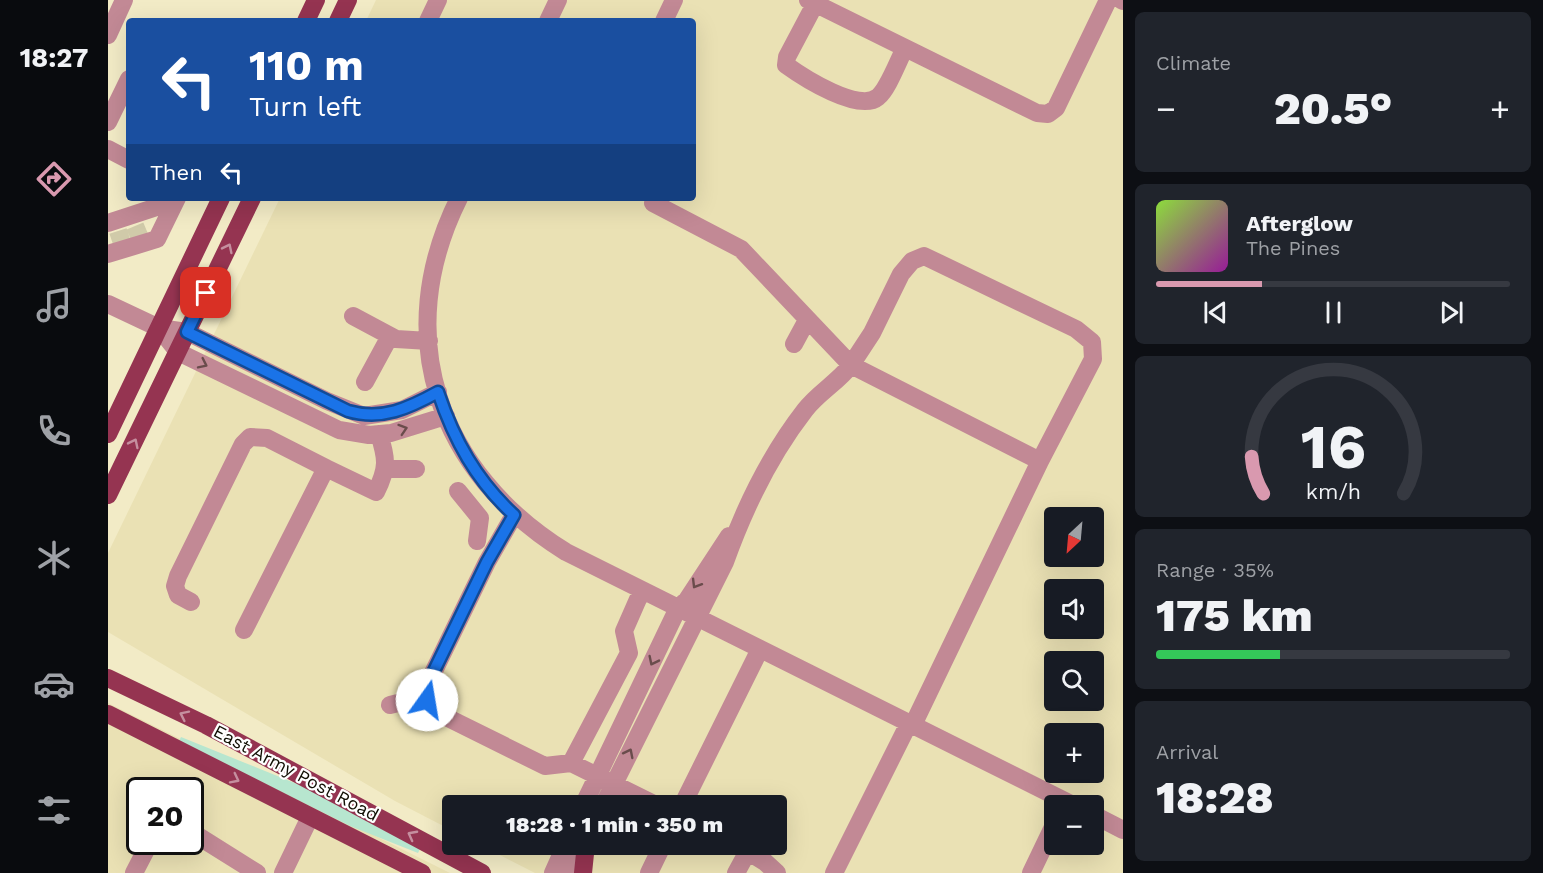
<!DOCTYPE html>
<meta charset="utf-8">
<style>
:root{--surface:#171b24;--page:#20242c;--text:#f1f3f6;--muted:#9ea1a6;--line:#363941;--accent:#d999af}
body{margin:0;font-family:"Work Sans",sans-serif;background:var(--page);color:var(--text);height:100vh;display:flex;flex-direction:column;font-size:22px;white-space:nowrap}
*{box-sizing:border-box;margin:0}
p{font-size:20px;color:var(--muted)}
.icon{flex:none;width:33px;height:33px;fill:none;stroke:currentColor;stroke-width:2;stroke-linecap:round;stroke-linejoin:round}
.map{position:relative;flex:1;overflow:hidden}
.details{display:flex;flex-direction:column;gap:12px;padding:12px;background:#0d0f14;width:420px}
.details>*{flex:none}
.top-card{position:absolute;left:18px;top:18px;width:570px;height:183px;border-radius:6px;box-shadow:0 6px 24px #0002;background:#1a4fa0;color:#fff;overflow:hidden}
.needle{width:39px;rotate:206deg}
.fabs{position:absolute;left:936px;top:507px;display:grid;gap:12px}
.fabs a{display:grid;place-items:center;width:60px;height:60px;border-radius:6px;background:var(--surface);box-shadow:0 6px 24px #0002;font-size:30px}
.speed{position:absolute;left:18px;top:777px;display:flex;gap:12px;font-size:30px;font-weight:700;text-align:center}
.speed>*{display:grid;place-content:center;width:78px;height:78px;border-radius:50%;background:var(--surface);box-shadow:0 6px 24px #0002;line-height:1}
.speed .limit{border:3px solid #111;border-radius:9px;background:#fff;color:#111}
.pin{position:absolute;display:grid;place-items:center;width:51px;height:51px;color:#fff;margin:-26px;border-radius:12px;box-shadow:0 3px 9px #0006}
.me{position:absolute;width:66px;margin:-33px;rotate:13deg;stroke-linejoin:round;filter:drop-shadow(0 0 4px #0008)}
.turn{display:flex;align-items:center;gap:21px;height:126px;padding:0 24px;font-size:27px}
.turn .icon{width:78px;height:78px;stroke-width:2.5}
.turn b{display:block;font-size:42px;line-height:51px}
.then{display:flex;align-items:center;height:57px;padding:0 24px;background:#0003;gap:12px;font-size:22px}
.big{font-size:45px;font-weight:800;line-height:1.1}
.details .card{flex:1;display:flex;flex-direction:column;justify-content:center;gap:9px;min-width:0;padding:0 21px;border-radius:9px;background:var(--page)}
.details .dial{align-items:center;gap:0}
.dial svg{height:156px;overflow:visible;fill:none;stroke:var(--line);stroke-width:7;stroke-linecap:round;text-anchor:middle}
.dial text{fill:var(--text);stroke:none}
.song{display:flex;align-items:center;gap:18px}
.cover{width:72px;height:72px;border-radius:9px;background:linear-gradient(135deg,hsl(90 70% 55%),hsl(300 70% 35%))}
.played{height:6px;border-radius:3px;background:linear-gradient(90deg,var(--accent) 30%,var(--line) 30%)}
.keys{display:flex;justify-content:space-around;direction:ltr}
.heat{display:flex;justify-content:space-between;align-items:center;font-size:33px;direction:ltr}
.charge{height:9px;border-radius:4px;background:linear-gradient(90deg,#34c759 35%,var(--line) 0)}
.trip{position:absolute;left:334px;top:795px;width:345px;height:60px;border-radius:6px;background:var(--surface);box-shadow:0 6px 24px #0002;font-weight:800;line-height:60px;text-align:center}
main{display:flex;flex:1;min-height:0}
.menu{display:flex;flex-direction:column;width:108px;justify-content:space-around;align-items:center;background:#090b0e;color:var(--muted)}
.menu .icon{width:42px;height:42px}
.menu .current{color:var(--accent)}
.menu b{font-size:27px;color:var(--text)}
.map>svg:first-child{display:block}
.built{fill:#eae1b4;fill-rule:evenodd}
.green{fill:#b7e6cf}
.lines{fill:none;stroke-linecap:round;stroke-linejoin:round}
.minor-tunnel{stroke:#d0caa9;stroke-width:18;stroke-dasharray:18 9;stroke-linecap:butt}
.minor{stroke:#c28995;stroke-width:18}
.major{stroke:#953451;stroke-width:18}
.oneway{stroke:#c58f9f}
.oneway2{stroke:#6a4c4c}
.route-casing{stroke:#114b97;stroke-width:15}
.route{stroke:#1a73e8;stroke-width:10}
.labels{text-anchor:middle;stroke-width:4.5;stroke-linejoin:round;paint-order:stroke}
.street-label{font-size:18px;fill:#110e03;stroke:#fff}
</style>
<main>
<nav class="menu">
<b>18:27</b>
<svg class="icon current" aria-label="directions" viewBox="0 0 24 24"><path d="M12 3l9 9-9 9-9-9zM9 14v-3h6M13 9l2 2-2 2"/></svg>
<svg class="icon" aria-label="music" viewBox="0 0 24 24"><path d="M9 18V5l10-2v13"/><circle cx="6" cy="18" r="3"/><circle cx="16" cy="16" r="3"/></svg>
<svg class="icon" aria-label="phone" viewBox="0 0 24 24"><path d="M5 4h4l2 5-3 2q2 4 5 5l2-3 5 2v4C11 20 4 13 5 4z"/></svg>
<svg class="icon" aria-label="climate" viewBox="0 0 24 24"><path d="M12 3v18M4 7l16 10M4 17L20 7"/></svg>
<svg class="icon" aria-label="car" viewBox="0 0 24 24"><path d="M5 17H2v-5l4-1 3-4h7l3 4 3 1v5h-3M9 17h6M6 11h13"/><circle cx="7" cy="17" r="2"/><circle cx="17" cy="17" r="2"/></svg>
<svg class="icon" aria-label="filters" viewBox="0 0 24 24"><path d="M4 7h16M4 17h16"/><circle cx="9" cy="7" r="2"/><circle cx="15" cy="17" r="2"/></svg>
</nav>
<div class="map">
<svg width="1015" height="873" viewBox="0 0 1015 873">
<rect width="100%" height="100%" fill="#f2ebc6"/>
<path class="built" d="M 268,0 L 1015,0 L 1015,873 L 427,873 L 372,845 L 669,844 L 669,806 L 345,806 L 345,831 L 287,801 L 0,632 L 0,553 L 172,198 L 585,198 L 585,21 L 258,21 ZM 946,518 L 986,518 L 986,556 L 946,556 ZM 946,590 L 986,590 L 986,628 L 946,628 ZM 946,662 L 986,662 L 986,700 L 946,700 ZM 946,734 L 986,734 L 986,772 L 946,772 ZM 946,806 L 986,806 L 986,844 L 946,844 Z
M 0,703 L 342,873 L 0,873 ZM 32,790 L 82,790 L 82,842 L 32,842 Z"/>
<path class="green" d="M 73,737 L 199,788 L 312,849 L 310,853 L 242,826 L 71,741 Z"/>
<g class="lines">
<path class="minor-tunnel" d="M 27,226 L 32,238
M 10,231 L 14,243"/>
<path class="minor" d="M 700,0 L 929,113 L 940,114 L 948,108 L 1000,0
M 1013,0 L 1015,1
M 707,4 L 679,57 L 678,65 C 696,78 751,113 770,97 C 780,89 790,61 797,48
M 320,21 L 330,0
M 440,21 L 450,0
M 556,21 L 566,0
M 0,35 L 16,0
M 0,122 L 21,79
M 0,149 L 21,160
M 351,198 C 282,336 330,473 458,552 L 967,806
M 0,223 L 67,201
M 0,254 L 49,239 L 69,198
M 816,256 L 968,329 L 984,342 L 985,359 L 932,461 L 743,365 L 764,333 L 793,274 L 804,261 Z
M 0,304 L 51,328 L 79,332 L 219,401 L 256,416 L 294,410 L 330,392
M 245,316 L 288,339 L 321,341
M 51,328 L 70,352 L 231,430 L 261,435 L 283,433 L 338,416
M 686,344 L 699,320
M 257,382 L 282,336
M 277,469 L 308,469
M 350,491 L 372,518 L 369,541
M 406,515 L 379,562 L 323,677 C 315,694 318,700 330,713 L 437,766 L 463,763 L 550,806
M 83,602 L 70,595 L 67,586 L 70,576 L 135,444 L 142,437 L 159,438 L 218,468
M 136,630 L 218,468 L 268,492 C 280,468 279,459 271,434
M 282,705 L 318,696
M 805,725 L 932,461
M 463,763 L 521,653 L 516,631 L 534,590
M 475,806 L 570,608 L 579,600 L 621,536
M 495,806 L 617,562 C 636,509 662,455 697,410 C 710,393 730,382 743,365 L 633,249 L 545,203 L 547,198
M 574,806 L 652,649
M 986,815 L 1015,830
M 82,831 L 149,873
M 628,844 L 657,862 L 669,873
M 26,873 L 42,842
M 175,873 L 202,817
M 445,873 L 458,844
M 464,873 L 477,845
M 541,873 L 555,844
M 628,873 L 640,851
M 726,873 L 801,723
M 923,873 L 946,825"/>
<path class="major" d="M 198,21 L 208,0
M 230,21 L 240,0
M 0,434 L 113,198
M 0,495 L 144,198
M 0,678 L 98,725 L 374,873
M 0,714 L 314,873
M 475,873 L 478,844"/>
</g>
<defs><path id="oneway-chevron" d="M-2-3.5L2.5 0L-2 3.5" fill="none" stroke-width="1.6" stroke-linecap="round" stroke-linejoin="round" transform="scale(1.5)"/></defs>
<g class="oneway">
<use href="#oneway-chevron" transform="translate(120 248) rotate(-64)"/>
<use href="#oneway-chevron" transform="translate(26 443) rotate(-64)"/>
<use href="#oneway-chevron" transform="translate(76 715) rotate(-154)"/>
<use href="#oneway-chevron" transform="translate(127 779) rotate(27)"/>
<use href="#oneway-chevron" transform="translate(304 835) rotate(-152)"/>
</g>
<g class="oneway2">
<use href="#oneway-chevron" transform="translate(95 364) rotate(26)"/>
<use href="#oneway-chevron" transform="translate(295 429) rotate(-18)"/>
<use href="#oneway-chevron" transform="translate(588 584) rotate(121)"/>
<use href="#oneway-chevron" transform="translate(545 661) rotate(116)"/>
<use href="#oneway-chevron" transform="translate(521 753) rotate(-63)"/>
</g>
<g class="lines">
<g class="route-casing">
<path id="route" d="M 98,293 L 79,332 L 240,411 C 274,421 301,408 330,392 C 346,440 368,480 406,515 L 379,562 L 323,677 L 317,690 L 319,700"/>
</g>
<use href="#route" class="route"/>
</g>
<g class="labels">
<g class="street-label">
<text transform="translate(188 773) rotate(28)" y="6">East Army Post Road</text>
</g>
</g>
</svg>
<div class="fabs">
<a><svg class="needle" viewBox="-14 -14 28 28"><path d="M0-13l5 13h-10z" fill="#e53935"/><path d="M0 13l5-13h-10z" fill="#9ea1a6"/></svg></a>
<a><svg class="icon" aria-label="sound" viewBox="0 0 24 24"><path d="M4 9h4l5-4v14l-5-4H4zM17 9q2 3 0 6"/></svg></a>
<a><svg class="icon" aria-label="search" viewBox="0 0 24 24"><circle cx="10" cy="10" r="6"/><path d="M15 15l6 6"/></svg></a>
<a>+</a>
<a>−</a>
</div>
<div class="speed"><div class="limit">20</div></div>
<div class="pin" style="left:98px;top:293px;background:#d93025"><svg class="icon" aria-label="arrive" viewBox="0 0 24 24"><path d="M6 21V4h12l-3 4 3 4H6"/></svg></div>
<svg class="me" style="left:319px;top:700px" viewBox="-20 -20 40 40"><circle r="19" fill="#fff"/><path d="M0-13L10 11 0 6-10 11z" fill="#1a73e8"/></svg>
<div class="trip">18:28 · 1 min · 350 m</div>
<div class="top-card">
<div class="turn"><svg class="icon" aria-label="left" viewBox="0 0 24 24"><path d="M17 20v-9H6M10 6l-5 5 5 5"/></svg><div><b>110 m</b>Turn left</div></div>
<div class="then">Then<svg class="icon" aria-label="left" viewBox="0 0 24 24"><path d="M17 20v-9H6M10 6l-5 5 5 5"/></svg></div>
</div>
</div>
<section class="details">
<div class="card"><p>Climate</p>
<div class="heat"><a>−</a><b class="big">20.5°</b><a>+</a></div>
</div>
<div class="card">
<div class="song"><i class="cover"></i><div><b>Afterglow</b><p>The Pines</p></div></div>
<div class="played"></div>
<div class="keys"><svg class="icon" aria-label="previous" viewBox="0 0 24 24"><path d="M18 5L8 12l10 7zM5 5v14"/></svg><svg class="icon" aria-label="pause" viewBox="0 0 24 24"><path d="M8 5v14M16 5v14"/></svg><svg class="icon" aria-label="next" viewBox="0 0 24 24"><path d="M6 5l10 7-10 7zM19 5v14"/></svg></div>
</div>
<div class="card dial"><svg viewBox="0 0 100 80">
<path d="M14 69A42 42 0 1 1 86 69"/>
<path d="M14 69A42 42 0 0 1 8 50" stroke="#d999af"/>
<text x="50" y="56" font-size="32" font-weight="700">16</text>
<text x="50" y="72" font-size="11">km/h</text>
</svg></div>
<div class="card"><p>Range · 35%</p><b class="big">175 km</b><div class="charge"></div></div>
<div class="card"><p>Arrival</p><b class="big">18:28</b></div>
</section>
</main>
